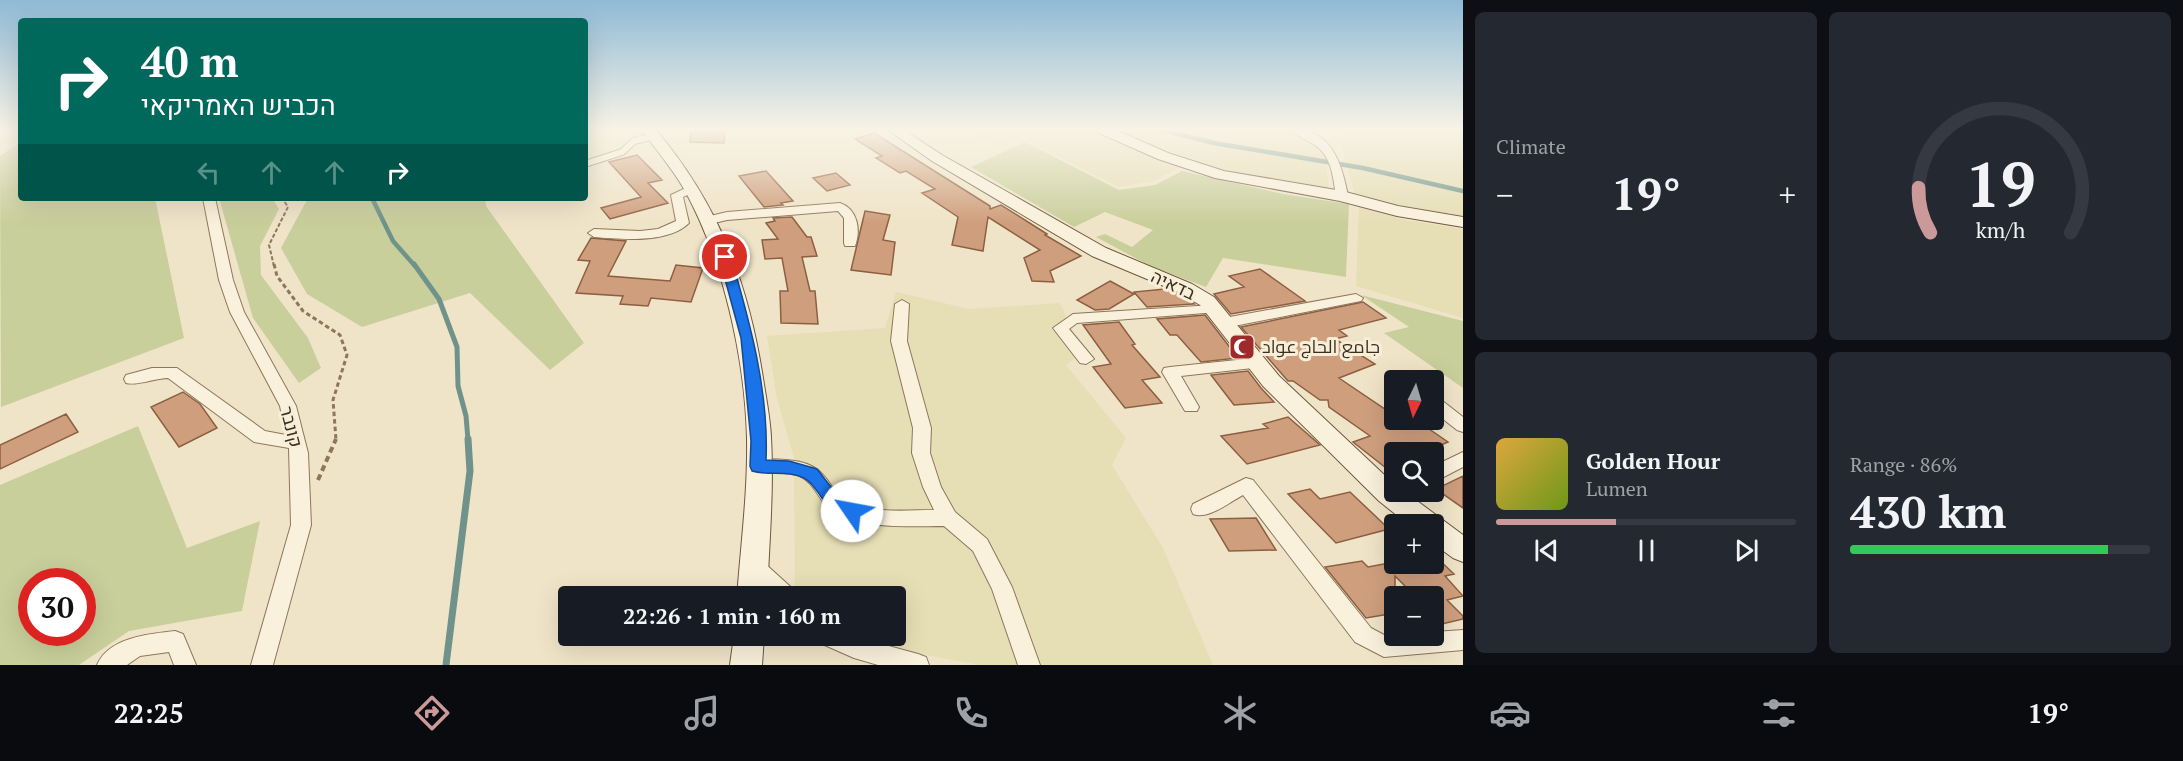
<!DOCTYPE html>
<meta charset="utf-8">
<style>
:root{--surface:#171b24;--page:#242831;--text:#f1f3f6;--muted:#9ea1a6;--line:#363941;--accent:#cc999b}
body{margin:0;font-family:"PT Serif",Cairo,Heebo,serif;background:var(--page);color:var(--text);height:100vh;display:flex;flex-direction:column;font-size:22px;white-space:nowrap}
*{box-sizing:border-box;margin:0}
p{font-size:20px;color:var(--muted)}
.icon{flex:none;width:33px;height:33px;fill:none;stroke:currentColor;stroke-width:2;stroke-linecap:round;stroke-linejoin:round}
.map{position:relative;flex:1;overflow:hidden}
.side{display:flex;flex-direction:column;gap:12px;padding:12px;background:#0d0f14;width:720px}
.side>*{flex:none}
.banner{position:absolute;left:18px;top:18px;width:570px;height:183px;border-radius:6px;box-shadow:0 6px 24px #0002;background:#00695c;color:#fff;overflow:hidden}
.needle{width:39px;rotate:185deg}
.controls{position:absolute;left:1384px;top:370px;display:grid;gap:12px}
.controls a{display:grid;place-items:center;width:60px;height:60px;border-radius:6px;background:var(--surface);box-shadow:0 6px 24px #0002;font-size:30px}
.speed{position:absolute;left:18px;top:568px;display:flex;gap:12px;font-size:30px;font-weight:700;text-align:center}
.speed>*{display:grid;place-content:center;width:78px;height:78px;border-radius:50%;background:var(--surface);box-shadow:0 6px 24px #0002;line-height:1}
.speed .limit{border:9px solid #d22;background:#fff;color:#111}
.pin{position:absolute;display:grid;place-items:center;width:51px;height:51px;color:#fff;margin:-26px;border:3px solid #fff;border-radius:50%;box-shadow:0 2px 6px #0007}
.me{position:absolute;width:66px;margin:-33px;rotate:303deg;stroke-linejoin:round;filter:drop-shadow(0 0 4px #0008)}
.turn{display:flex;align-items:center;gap:21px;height:126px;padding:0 24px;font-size:27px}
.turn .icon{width:78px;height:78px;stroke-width:2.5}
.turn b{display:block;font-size:42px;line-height:51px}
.lanes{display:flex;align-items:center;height:57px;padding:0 24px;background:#0003;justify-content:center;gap:30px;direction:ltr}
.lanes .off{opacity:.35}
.big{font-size:45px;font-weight:600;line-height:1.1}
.side .card{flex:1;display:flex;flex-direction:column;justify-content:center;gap:9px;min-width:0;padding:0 21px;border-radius:9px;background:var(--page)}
.side .dial{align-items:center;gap:0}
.dial svg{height:156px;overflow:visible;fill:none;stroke:var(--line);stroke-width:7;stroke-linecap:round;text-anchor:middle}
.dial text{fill:var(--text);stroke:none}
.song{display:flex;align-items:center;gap:18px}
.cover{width:72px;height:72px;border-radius:9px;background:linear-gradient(135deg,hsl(40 70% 55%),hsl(80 70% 35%))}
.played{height:6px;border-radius:3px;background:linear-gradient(90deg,var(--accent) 40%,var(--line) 40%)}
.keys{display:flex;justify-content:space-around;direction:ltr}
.heat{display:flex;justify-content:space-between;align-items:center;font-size:33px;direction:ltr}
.charge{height:9px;border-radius:4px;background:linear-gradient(90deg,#34c759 86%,var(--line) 0)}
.side .tiles{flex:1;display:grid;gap:12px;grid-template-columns:repeat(2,1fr)}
.trip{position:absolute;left:558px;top:586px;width:348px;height:60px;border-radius:6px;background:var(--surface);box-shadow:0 6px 24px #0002;font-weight:600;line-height:60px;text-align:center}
.dock{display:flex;height:96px;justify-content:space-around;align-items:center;background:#090b0e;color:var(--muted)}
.dock .icon{width:42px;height:42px}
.dock .current{color:var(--accent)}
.dock b{font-size:27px;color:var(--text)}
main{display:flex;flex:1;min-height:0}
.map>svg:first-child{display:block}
.farmland{fill:#e6deb5}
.green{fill:#c9cf9b;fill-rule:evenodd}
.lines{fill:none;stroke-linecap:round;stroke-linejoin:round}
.stream-far2{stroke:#6f938a;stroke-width:4.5}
.stream-far1{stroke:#6f938a;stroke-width:5}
.stream{stroke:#6f938a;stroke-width:7}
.building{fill:#cf9f7d;stroke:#8d5f41;stroke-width:1.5}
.lane-casing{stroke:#8d765c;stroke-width:8}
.street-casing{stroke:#8d765c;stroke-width:2}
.secondary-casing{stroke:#6f573f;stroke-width:2}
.path-far2{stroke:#8d765c;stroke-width:2;stroke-dasharray:4 2;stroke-linecap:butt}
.path-far1{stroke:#8d765c;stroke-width:3;stroke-dasharray:4.5 3;stroke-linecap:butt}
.path{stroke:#8d765c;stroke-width:4;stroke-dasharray:6 4;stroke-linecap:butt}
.lane{stroke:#faf1dc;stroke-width:6}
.street{fill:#faf1dc;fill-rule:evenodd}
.secondary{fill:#faf1dc;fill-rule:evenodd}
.route{fill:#1a73e8;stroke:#114b97;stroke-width:1.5}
.labels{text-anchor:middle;stroke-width:6;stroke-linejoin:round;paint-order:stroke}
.street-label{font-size:18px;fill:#3d2e20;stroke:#f7eed8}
.poi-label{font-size:18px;fill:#3d2e20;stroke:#f7eed8;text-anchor:start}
</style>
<main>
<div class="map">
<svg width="1463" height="665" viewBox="0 0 1463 665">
<rect width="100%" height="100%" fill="#f0e4c8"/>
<path class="farmland" d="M 969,130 L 1087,130 L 1180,167 L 1154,181 L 1118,187 L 1022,138 L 1002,147 Z
M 1113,130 L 1285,130 L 1325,153 L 1329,189 L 1254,178 L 1205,164 Z
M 1337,130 L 1463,130 L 1463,216 L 1424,211 L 1355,195 Z
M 1359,207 L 1405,220 L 1463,229 L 1463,318 L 1356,286 Z
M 896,292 L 969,309 L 1060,303 L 1082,353 L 1066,365 L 1126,438 L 1112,465 L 1163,548 L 1213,665 L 979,665 L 916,653 L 854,636 L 896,636 L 896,597 L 795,597 L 794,458 L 777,399 L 767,336 L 885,328 Z"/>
<path class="green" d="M 21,142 L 21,198 L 155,198 L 184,338 L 1,407 L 0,156 Z
M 1025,142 L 1119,190 L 1155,185 L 1182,171 L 1283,194 L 1349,204 L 1346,277 L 1223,258 L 1206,287 L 1152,267 L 1096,237 L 1105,234 L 1132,247 L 1153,230 L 1105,212 L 1074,227 L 971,167 Z
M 219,198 L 272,198 L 279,209 L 260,246 L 261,275 L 308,338 L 321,368 L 299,383 L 253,318 Z
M 308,198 L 485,198 L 486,206 L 584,343 L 550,370 L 470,293 L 362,327 L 307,294 L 281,248 Z
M 1361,295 L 1463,321 L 1463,388 L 1384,333 L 1409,327 Z
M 138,426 L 187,548 L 260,521 L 242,611 L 129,631 L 79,665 L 0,665 L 0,485 ZM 32,582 L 82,582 L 82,633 L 32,633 Z"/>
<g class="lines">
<path class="stream-far2" d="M 1163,130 L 1214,143 L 1363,168 L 1463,191
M 372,198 L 393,241 L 415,266"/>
<path class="stream-far1" d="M 414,264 L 439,299 L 457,347 L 458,386 L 466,416 L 468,440"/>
<path class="stream" d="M 446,665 L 470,471 L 468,439"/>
</g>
<path class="building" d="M 691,130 L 725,130 L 724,143 L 690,142 Z
M 874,133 L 990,206 L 990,209 L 1001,205 L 1047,234 L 1045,235 L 1081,256 L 1050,271 L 1054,282 L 1032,281 L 1024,258 L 1040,250 L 988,217 L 983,251 L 952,245 L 958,217 L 922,193 L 935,189 L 906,171 L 900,173 L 876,158 L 882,156 L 855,139 Z
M 637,155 L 662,180 L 648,183 L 668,203 L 610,219 L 601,208 L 641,197 L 609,162 Z
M 766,171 L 793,201 L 781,203 L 783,205 L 764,207 L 739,176 Z
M 836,173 L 850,185 L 827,191 L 813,178 Z
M 865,211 L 890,215 L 883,240 L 895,242 L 891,275 L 851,270 Z
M 792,217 L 807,237 L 811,237 L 817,256 L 802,257 L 810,291 L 815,291 L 818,324 L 781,323 L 780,291 L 788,291 L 782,258 L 765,259 L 762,240 L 778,239 L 766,223 L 775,221 L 773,218 Z
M 591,238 L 626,241 L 608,276 L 670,281 L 676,265 L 703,268 L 691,302 L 651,298 L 648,306 L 620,304 L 623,296 L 576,293 L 590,261 L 578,260 Z
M 1260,269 L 1305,301 L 1231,314 L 1214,294 L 1244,287 L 1229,276 Z
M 1110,281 L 1134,294 L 1109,309 L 1095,310 L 1077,300 Z
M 1165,289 L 1177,294 L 1194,304 L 1147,307 L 1134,292 Z
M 1363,302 L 1386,318 L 1339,330 L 1347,336 L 1335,339 L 1375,364 L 1339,378 L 1395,416 L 1395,420 L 1404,422 L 1416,420 L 1448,442 L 1422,453 L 1395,453 L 1395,465 L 1386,468 L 1353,442 L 1370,436 L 1329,407 L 1328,400 L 1320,400 L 1293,381 L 1288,381 L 1241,327 Z
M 1205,315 L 1238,358 L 1201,362 L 1177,335 L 1170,335 L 1157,319 Z
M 1119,322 L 1135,344 L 1132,345 L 1160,377 L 1142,380 L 1162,403 L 1125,408 L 1093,367 L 1111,364 L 1083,325 Z
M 1248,371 L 1261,388 L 1274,402 L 1234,405 L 1211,375 Z
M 183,392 L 200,404 L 217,428 L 179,447 L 151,407 Z
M 66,414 L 78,432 L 0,469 L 0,445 Z
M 1288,417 L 1320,445 L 1247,464 L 1221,436 L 1268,428 L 1263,424 Z
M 1463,476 L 1463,508 L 1436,489 Z
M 1310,489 L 1320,499 L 1350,492 L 1389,529 L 1336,543 L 1288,494 Z
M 1256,518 L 1276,550 L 1229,551 L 1210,519 Z
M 1434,555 L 1454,574 L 1445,576 L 1463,596 L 1447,600 L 1463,616 L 1463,619 L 1442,624 L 1434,616 L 1434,597 L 1416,597 L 1395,576 L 1395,613 L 1366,618 L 1325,567 L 1362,561 L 1368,567 L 1395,562 L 1395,564 L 1434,564 Z"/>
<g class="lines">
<g class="lane-casing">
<path id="lane" d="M 585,164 L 622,152 L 634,141 L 654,136"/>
</g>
<g class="street-casing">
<path id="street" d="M 1291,130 C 1331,127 1342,164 1348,196 L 1346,199 L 1338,199 L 1336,196 C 1333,177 1332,157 1315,145 C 1307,140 1297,136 1291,130 Z
M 692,185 L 696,187 L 696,191 L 683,197 L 689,223 C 668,244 621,239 594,237 L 588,233 L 594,229 L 640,231 L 658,229 L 676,221 L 671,195 Z
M 203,198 L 215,198 L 233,280 L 244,312 L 296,406 L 308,453 L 311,525 L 273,665 L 251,665 L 291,525 L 289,448 L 254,442 L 168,378 C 156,378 137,386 126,383 L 124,379 L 126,375 L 152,368 L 177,368 L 265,431 L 286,435 L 280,406 L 230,312 L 219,280 Z
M 840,203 C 858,209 861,231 855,246 L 845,246 L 844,243 L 844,218 L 838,211 L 727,220 L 710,224 L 704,220 L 706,217 L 727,212 Z
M 1356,294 L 1363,298 L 1361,301 L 1224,328 L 1217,323 L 1224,318 Z
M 902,300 L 909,304 L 907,341 L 931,428 L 930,453 L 941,487 L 955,512 L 987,539 L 1012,587 L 1040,665 L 1018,665 L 992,589 L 973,551 L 944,526 C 910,526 870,529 838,515 C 820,507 817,484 800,476 C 788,471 771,473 758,473 L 752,471 L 749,466 L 752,461 L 758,459 C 779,460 808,457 823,475 C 832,484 835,496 848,502 C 872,514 908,510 934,510 L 923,487 L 912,453 L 913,428 L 891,341 L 895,304 Z
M 1213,305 L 1218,306 L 1220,309 L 1218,312 L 1077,323 L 1069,329 L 1094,359 L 1086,364 L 1080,363 L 1053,328 L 1073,314 Z
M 1256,358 L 1262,359 L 1264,363 L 1262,367 L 1181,376 L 1199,407 L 1197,411 L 1185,411 L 1162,372 L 1164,368 L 1170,367 Z
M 1403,372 L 1409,374 L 1415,381 L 1397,381 L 1395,378 L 1397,374 Z
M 1434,397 L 1440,399 L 1463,417 L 1463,432 L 1457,430 L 1434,412 Z
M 1463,452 L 1463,467 L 1434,482 L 1434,466 Z
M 1246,478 L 1253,480 L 1371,628 L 1386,636 L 1434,636 L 1434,632 L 1463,630 L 1463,650 L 1384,657 L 1355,642 L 1243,495 C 1230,502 1208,520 1193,514 L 1191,509 L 1193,504 Z
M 754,557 L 761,560 L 794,590 L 797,597 L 773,597 L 747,572 L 744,566 L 747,560 Z
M 175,631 L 183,634 L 196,665 L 174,665 L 169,652 L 140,656 L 127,665 L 97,665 C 109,637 149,634 175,631 Z
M 817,636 L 852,636 L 918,654 L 926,657 L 929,665 L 878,665 L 854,658 L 820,643 Z"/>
</g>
<g class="secondary-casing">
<path id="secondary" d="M 642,130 L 656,130 C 719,205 748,282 763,378 C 766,398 770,417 771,437 C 774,490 769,544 767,597 L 737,597 C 741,544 748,491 747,438 C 745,358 723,259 684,189 C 672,168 656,150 642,130 Z
M 888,130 L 904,130 L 942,155 L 1106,248 L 1192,284 L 1214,297 L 1279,376 L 1395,485 L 1395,492 L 1405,492 L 1463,535 L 1463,562 L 1453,558 L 1434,544 L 1434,525 L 1409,525 L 1379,501 L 1263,386 L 1200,305 L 1178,292 L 1092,256 L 932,161 Z
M 1097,130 L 1116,130 L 1168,153 L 1224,171 L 1342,191 L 1398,206 L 1463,217 L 1463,227 L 1397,216 L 1340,201 L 1215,178 L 1158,159 L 1099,133 Z
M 734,636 L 764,636 L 762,665 L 730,665 Z"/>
</g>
<path class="path-far2" d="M 274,266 L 269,245 L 288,207 L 282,198"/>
<path class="path-far1" d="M 274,264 L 277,276 L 303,311 L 340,335 L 347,355 L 333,400 L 336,440"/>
<path class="path" d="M 318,480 L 336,439"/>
<use href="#lane" class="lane"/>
<use href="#street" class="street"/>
<use href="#secondary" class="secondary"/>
</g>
<linearGradient id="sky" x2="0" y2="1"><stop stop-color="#8fbad6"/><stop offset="0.58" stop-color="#f8f3e6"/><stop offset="1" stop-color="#f8f3e6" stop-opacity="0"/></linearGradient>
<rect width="1463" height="223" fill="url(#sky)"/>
<path class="route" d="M 725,253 L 731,257 C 750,323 769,391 766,460 L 789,461 L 817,469 L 841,500 L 858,506 L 861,511 L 858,516 C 851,518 847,516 840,514 C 821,506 819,486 804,478 C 788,470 769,476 752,471 L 750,466 L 751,441 L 741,338 L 719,257 Z"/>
<defs>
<g id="mosque-square" transform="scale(1.35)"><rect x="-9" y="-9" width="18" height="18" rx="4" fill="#9e2a2b" stroke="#f7eed8"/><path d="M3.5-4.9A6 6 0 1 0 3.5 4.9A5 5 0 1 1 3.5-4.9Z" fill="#fff"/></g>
</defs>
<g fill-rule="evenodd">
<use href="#mosque-square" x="1242" y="347"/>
</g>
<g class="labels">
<g class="street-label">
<text transform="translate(1173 285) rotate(25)" y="6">בדאיה</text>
<text transform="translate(291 427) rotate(75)" y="6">קונבר</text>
</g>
<g class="poi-label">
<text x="1262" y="353">جامع الحاج عواد</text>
</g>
</g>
</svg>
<div class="controls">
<a><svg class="needle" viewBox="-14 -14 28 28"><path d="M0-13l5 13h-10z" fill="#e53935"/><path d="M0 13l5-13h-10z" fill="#9ea1a6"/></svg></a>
<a><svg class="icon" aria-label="search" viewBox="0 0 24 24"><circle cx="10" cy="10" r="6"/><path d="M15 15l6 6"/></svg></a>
<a>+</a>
<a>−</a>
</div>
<div class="speed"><div class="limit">30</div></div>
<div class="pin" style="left:725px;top:257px;background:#d93025"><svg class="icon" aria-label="arrive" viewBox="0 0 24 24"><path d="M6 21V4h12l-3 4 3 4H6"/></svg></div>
<svg class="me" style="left:852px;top:511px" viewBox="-20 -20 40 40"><circle r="19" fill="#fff"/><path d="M0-13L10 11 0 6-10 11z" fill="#1a73e8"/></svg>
<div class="trip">22:26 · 1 min · 160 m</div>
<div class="banner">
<div class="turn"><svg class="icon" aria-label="right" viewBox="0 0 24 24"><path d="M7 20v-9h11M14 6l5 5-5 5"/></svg><div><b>40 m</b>הכביש האמריקאי</div></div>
<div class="lanes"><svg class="icon off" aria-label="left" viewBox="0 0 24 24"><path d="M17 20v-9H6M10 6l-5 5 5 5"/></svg><svg class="icon off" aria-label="ahead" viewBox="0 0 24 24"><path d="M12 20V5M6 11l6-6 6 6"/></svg><svg class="icon off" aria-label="ahead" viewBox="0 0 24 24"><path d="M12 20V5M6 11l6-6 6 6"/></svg><svg class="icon" aria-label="right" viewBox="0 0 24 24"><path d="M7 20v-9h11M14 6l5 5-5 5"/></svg></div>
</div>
</div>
<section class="side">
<div class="tiles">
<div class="card"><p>Climate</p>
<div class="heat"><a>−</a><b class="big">19°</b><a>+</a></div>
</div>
<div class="card dial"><svg viewBox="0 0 100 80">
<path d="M14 69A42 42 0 1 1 86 69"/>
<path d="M14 69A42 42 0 0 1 8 46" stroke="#cc999b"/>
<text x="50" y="56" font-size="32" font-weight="700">19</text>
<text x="50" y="72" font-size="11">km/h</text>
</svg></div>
<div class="card">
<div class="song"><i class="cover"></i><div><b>Golden Hour</b><p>Lumen</p></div></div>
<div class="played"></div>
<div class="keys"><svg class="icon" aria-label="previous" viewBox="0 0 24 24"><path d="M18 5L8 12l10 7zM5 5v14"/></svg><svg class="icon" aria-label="pause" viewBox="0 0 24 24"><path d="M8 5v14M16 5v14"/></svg><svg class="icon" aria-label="next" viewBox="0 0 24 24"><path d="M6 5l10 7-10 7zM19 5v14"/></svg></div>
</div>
<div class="card"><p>Range · 86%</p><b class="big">430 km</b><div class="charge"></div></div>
</div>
</section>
</main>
<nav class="dock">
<b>22:25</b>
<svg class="icon current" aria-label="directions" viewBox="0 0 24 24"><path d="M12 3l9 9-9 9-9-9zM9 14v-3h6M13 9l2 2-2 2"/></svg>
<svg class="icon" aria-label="music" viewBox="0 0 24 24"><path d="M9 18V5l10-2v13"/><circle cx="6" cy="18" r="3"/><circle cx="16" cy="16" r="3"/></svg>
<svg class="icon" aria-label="phone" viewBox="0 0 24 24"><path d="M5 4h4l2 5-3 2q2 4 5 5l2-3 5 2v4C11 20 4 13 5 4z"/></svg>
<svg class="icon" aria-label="climate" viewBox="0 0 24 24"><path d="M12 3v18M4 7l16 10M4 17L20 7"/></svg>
<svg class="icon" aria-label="car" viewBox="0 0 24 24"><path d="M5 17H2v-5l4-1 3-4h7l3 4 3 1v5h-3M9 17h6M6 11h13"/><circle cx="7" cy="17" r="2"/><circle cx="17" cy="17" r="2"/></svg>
<svg class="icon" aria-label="filters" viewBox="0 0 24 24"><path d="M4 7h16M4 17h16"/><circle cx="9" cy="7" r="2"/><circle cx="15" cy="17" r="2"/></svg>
<b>19°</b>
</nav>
